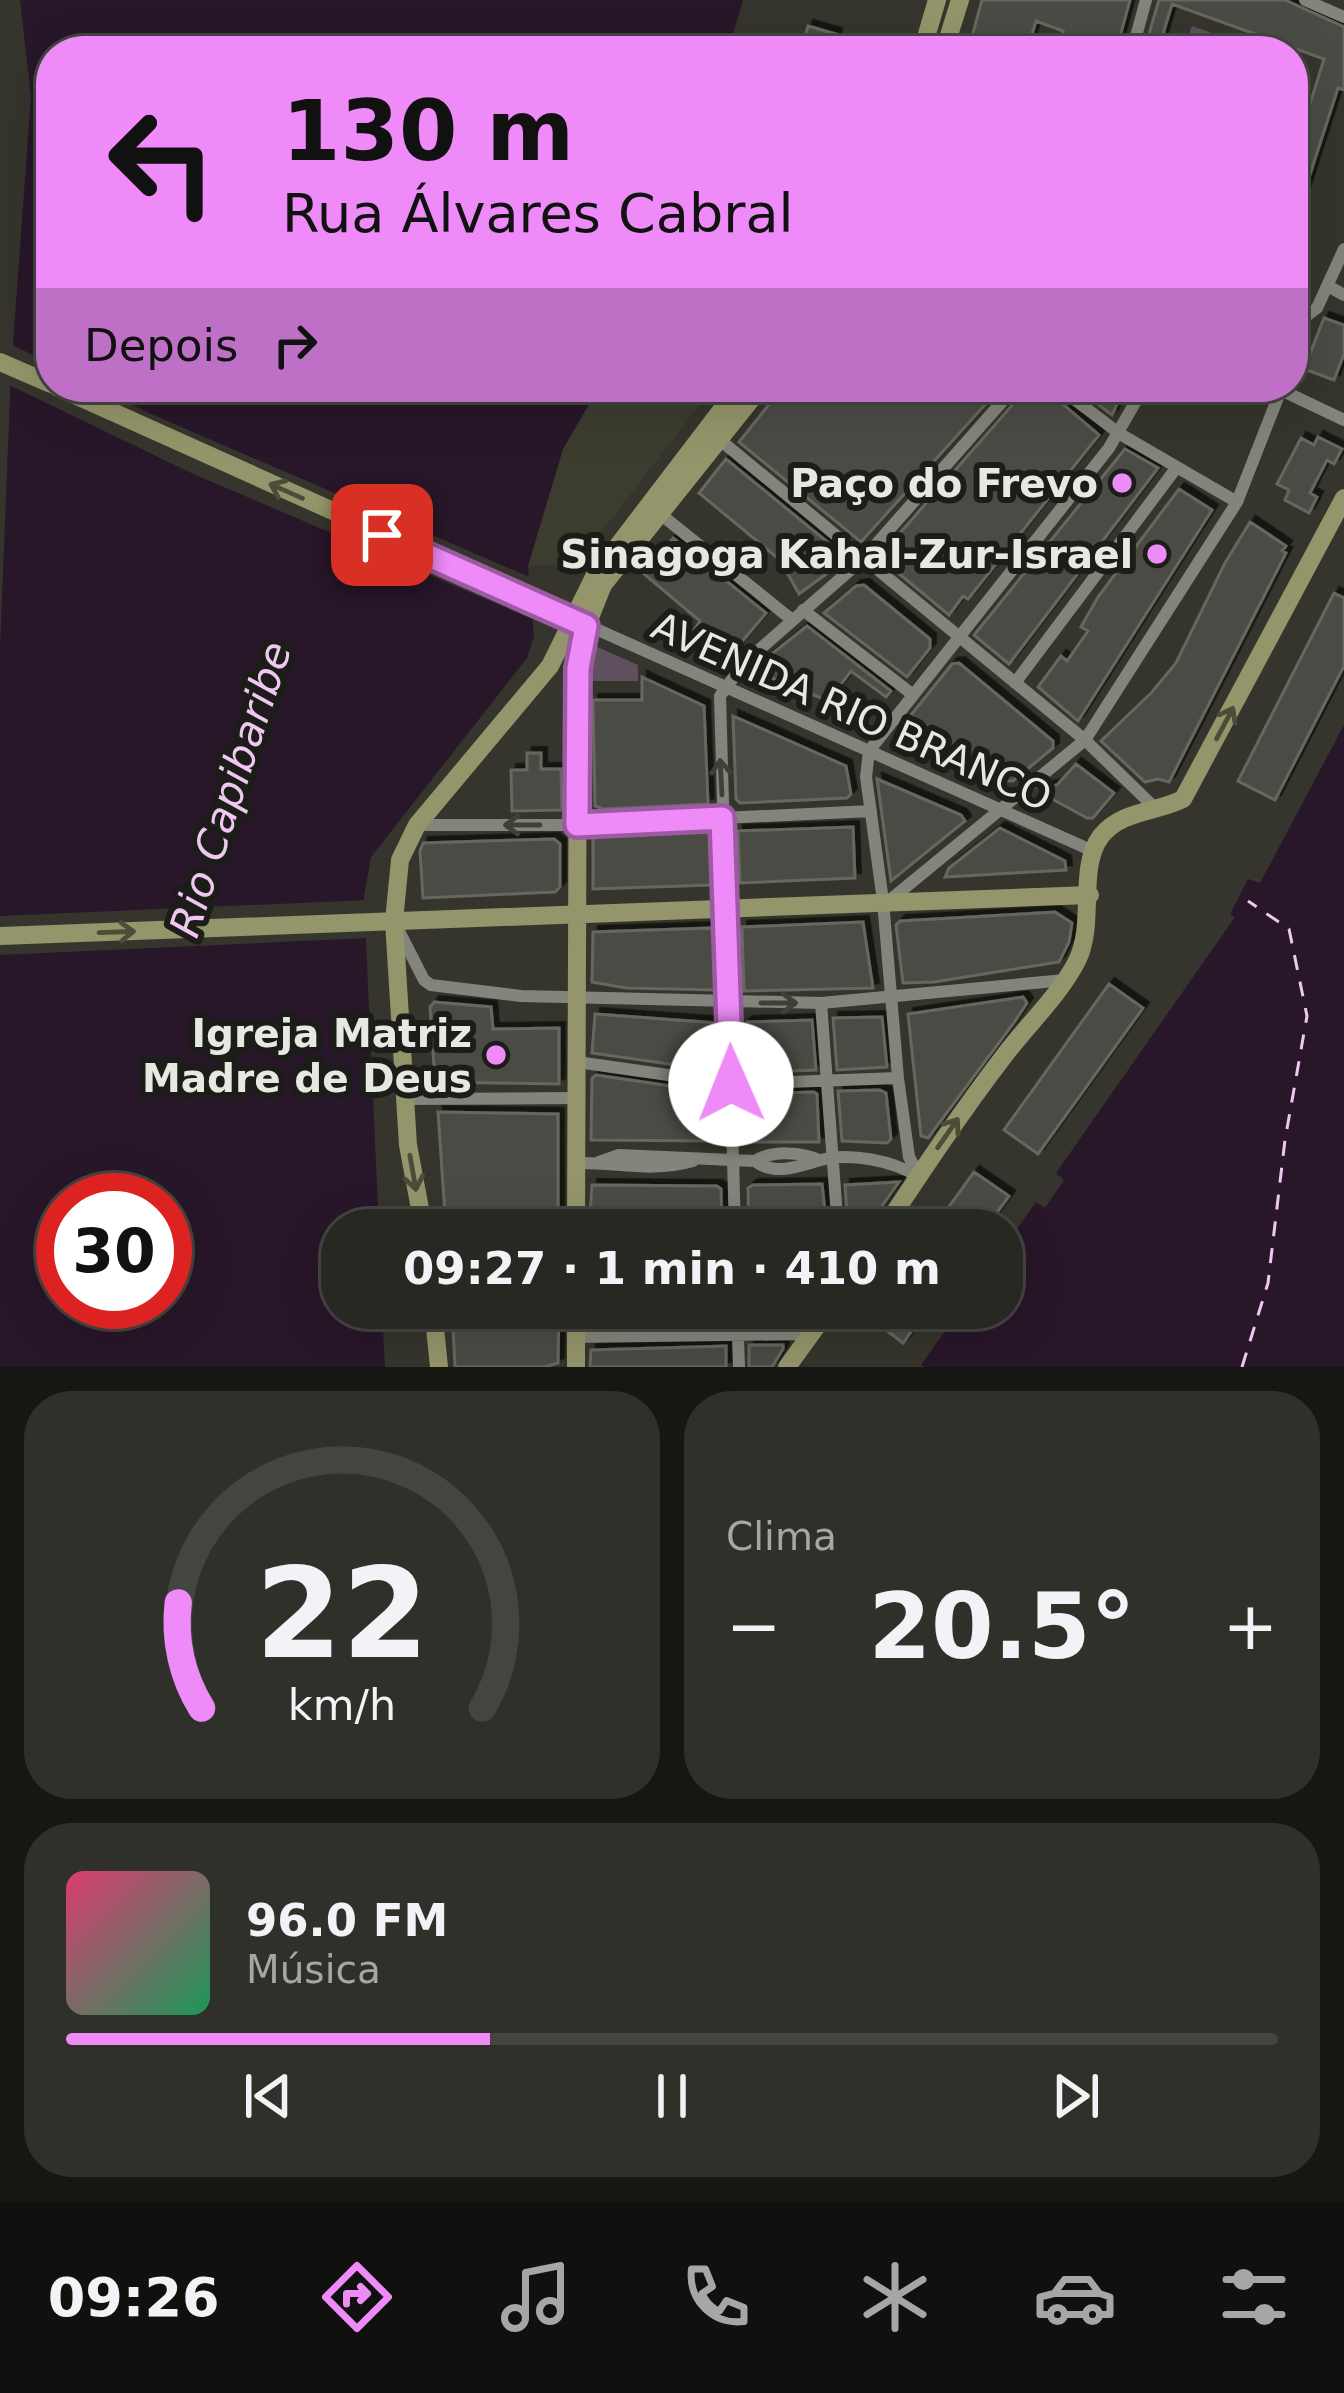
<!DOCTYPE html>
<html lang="pt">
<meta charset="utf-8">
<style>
:root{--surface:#282822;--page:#30302a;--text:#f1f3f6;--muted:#a5a6a5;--line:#444440;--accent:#ee8bf8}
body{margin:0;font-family:"DejaVu Sans",sans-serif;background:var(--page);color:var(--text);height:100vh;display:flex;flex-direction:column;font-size:45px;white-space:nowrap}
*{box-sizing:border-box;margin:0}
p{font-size:39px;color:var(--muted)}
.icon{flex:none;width:66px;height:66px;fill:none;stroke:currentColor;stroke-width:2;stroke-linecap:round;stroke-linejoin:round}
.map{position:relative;height:1367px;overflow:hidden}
.drawer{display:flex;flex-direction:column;gap:24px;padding:24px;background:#161613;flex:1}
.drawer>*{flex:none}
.top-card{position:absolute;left:36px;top:36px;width:1272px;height:366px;border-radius:48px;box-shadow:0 12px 48px #0002,0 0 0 3px var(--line);background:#ee8bf8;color:#111;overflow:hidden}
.speed{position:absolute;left:36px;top:1173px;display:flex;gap:24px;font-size:60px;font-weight:700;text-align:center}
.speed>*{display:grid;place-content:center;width:156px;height:156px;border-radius:50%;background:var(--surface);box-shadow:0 12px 48px #0002,0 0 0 3px var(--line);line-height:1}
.speed .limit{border:18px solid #d22;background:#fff;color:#111}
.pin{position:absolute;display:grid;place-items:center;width:102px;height:102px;color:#fff;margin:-51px;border-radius:24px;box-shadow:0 6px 18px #0006}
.me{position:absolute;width:132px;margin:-66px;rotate:359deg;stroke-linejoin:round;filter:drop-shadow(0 0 9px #0008)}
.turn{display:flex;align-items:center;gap:42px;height:252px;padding:0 48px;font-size:54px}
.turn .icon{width:156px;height:156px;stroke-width:2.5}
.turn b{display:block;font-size:84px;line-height:102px}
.then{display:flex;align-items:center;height:114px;padding:0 48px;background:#0003;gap:24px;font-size:45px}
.big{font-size:90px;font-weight:700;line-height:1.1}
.drawer .tile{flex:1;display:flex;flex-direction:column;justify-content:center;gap:18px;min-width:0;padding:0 42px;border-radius:48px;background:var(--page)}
.drawer .dial{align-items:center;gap:0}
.dial svg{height:312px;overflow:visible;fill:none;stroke:var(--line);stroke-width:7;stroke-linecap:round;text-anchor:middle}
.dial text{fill:var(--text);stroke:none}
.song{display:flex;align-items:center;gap:36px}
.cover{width:144px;height:144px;border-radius:18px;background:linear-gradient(135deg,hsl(340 70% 55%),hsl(150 70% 35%))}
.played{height:12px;border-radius:6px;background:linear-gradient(90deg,var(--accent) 35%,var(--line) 35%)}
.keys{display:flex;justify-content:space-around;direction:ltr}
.heat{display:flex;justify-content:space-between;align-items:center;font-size:66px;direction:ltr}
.drawer .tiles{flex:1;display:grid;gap:24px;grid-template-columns:1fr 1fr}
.tile:last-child{grid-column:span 2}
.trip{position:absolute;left:321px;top:1209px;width:702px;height:120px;border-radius:48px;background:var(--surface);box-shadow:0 12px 48px #0002,0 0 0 3px var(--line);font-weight:700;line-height:120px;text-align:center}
.menu{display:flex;height:192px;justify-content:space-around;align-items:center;background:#10100e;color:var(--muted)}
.menu .icon{width:84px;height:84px}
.menu .selected{color:var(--accent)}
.menu b{font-size:54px;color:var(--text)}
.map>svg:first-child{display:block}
.built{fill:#3c3d2f}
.green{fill:#5e505f}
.water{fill:#281629;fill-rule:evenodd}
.pier{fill:#35352d}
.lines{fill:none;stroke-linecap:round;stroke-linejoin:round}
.ferry{stroke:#efc7f1;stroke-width:3;stroke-dasharray:15 12;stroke-linecap:butt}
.building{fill:#4b4c44;stroke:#66675e;stroke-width:3;filter:url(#shadow)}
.street{stroke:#83847b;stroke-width:12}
.secondary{stroke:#94956a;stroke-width:18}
.oneway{stroke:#4c4c39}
.oneway2{stroke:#40403b}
.route-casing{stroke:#9b5aa1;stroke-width:30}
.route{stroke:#ee8bf8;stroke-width:21}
.poi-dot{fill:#ee8bf8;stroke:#1c1c19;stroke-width:4.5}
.labels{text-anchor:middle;stroke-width:12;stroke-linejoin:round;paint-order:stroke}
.poi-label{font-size:39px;font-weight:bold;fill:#e8e8e3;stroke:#1c1c19;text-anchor:end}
.street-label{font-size:39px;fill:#e8e8e3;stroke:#1c1c19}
.water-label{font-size:42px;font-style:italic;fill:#efc7f1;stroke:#1c1c19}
</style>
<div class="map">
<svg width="1344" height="1367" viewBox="0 0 1344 1367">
<defs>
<filter id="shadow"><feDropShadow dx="5.5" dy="-5.5" stdDeviation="0" flood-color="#0009"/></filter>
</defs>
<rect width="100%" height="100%" fill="#35352d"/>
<path class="built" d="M 599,387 L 713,387 L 577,564 L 528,566 L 563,449 Z"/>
<path class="green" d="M 1192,26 L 1263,51 L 1183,51 Z
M 593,645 L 638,665 L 638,681 L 590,681 Z"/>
<path class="water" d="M 20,0 L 743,0 L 728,51 L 51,51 L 51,387 L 599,387 L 563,449 L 528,566 L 534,636 L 527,658 L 371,857 L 364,897 L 379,1230 L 342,1230 L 342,1308 L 382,1308 L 385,1367 L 0,1367 L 0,647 L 11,371 L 31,96 ZM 63,1200 L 165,1200 L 165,1302 L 63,1302 Z
M 1344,725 L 1344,1367 L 925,1367 L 921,1365 L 961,1308 L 1002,1308 L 1002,1250 L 1036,1202 L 1045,1208 L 1064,1180 L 1056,1173 L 1235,917 L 1230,914 L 1248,879 L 1260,883 Z"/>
<path class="pier" d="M 7,342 L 51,364 L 51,387 L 96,387 L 149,413 L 534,579 L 539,622 L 189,472 L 5,383 Z
M 367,900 L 368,938 L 0,955 L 0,916 Z"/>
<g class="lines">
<path class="ferry" d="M 1242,1367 L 1268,1283 L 1285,1140 L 1307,1016 L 1289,929 L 1248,901"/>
</g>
<path class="building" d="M 982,0 L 1130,0 L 1116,51 L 1057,51 L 1063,31 L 1036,21 L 1027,51 L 968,51 Z
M 1159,0 L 1285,0 L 1344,27 L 1344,90 L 1338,88 L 1295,221 L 1293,159 L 1324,59 L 1172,4 L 1158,51 L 1144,51 Z
M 808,26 L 836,34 L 831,51 L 801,51 Z
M 1324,318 L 1344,325 L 1344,354 L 1334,380 L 1304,369 Z
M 783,387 L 1001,387 L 861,542 L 739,442 Z
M 1028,387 L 1048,387 L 1052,395 L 1099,435 L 968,599 L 963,596 L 949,615 L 879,557 Z
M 1075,387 L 1125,387 L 1112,415 Z
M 1318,437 L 1342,449 L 1334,464 L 1327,460 L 1310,493 L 1317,497 L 1309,513 L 1285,500 L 1289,490 L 1277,484 L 1301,438 L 1314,445 Z
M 1125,449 L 1158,468 L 1009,664 L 974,635 Z
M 726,459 L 831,545 L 847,559 L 799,594 L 780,560 L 699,493 Z
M 1179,489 L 1212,510 L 1078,721 L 1038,687 L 1061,656 L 1067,661 L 1088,631 L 1081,627 L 1098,597 Z
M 1250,522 L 1286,546 L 1282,551 L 1286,553 L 1169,782 L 1158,779 L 1145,782 L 1101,741 L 1152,692 L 1176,663 L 1225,563 Z
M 673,538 L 766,613 L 735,650 L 725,642 L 716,651 L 691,635 L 700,621 L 643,573 Z
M 864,585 L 930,639 L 930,648 L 907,677 L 824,613 L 856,586 Z
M 1334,593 L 1344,598 L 1344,666 L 1275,800 L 1238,781 Z
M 807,626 L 891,691 L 886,697 L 851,671 L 828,701 L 759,673 L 758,665 Z
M 959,663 L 1053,741 L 1053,748 L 1013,781 L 1004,781 L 901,734 L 905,723 L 928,732 L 930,729 L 911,715 L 952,664 Z
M 642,677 L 704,706 L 708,804 L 603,809 L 595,806 L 593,700 L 642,700 Z
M 733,716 L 846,766 L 851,794 L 847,798 L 740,803 L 736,799 Z
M 527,753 L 541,753 L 541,769 L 561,769 L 562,810 L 512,811 L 511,770 L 527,770 Z
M 1076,764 L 1114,793 L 1093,818 L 1087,818 L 1045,795 L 1047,787 L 1057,785 Z
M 877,779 L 961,815 L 965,821 L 891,881 Z
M 853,827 L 855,878 L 740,883 L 738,831 Z
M 1000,828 L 1065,861 L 1066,870 L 945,877 L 949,868 Z
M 710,832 L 712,885 L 593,889 L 593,837 Z
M 554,839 L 560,844 L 560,887 L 555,892 L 423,898 L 420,851 L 423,843 Z
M 1055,912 L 1072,923 L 1069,942 L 1059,962 L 934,982 L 903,983 L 896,925 L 900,921 Z
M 863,922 L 873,988 L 744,991 L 742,927 Z
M 710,928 L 713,931 L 716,990 L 626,988 L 592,982 L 593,932 Z
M 1109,984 L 1143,1008 L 1038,1154 L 1004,1130 Z
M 1023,997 L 1027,1003 L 1013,1024 L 928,1138 L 921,1136 L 908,1014 Z
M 434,1002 L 491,1007 L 493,1029 L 559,1028 L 559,1084 L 435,1082 L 430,1007 Z
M 595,1014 L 717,1023 L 718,1071 L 592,1053 Z
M 882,1017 L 887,1067 L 837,1070 L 833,1018 Z
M 812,1020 L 816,1070 L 745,1073 L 743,1026 L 747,1022 Z
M 596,1075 L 711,1092 L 718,1100 L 719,1137 L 716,1141 L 591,1140 L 592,1078 Z
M 880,1090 L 886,1093 L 891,1139 L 887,1143 L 842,1141 L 838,1091 Z
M 814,1092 L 817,1094 L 819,1142 L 751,1142 L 747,1137 L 747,1099 L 751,1094 Z
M 438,1112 L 558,1114 L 558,1230 L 446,1230 Z
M 974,1172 L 1009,1196 L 984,1230 L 932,1230 Z
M 899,1182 L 865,1230 L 848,1230 L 845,1185 Z
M 822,1184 L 827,1230 L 749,1230 L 748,1188 L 753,1185 Z
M 592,1185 L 717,1186 L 721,1189 L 722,1230 L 599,1230 L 602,1217 L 590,1216 Z
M 452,1308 L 559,1308 L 558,1363 L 544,1367 L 455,1367 Z
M 590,1308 L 724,1308 L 724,1318 L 594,1320 Z
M 876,1308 L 928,1308 L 903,1343 L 869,1317 Z
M 749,1345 L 783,1345 L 783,1349 L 772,1367 L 749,1367 Z
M 726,1346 L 726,1367 L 590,1367 L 591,1350 Z"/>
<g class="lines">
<path class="street" d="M 1305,0 L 1344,17
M 1132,51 L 1146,0
M 1328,286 L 1344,295
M 1293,326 L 1317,308 L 1344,249
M 1058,387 L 1120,434 L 1237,502
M 1281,390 L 1344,420
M 720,440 L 1085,740 L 1155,808
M 659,513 L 791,619
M 803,610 L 912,694
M 587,625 L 1093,851
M 1015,683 L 1177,467
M 417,825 L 577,825 L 871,811
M 890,900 L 1085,740 L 1237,502 L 1282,387
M 399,931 L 424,980 L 431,985 L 521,996 L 821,1003 L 1065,980
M 821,1003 L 838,1230
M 577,1062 L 731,1084 L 898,1078
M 403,1099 L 575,1098
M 755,1161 C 772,1150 802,1152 819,1160
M 599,1162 L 619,1155 L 755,1161 C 775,1177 801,1165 821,1160 C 850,1152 893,1161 917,1176
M 576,1163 C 618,1162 649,1173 693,1161
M 919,1175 L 909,1157 L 898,1078 L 883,901 L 866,777 L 869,751 L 1109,448 L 1144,387
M 735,1230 L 720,696 L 744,663 L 864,558 L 1015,387
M 737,1308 L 739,1367
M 576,1337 L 811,1334"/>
<path class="secondary" d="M 922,51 L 937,0
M 944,51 L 960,0
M 0,362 L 51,384
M 57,387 L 582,623
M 0,936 L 1090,895
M 424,1230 L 408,1145 L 394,921 L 400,860 L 417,825 L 550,666 L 594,577 L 739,387
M 576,1230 L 578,681 L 587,625 L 603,585 L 761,387
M 883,1230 C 922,1171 961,1112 1004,1056 C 1028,1024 1059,996 1077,961 C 1096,923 1077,868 1101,836 C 1122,810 1155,813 1183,799 L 1344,498
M 433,1308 L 439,1367
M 576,1367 L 576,1308
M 787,1367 L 830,1308"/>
</g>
<defs><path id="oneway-shaft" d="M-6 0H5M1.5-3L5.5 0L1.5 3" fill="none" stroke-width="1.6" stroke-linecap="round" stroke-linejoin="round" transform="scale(3)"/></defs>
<g class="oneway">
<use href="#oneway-shaft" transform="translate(286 491) rotate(-156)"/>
<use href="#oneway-shaft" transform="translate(1225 723) rotate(-62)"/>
<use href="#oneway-shaft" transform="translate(117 932) rotate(-2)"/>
<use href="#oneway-shaft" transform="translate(948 1133) rotate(-55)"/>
<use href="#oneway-shaft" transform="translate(413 1173) rotate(80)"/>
</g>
<g class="oneway2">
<use href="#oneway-shaft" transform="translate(721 777) rotate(-93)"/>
<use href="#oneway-shaft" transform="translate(522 825) rotate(-180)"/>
<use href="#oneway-shaft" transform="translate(779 1003)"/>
</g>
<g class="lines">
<g class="route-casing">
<path id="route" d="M 382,535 L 586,626 L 578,668 L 577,825 L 722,818 L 731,1084"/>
</g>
<use href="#route" class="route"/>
</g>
<g class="poi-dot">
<circle cx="1122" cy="483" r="12"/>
<circle cx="1157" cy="554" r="12"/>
<circle cx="496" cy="1055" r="12"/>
</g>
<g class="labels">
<g class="poi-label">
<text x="1098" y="497">Paço do Frevo</text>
<text x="1133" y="568">Sinagoga Kahal-Zur-Israel</text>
<text x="472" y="1047">Igreja Matriz<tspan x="472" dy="45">Madre de Deus</tspan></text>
</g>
<g class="street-label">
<text transform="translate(852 711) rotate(24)" y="14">AVENIDA RIO BRANCO</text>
</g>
<g class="water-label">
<text transform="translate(230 789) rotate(-72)" y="15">Rio Capibaribe</text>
</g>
</g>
</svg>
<div class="speed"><div class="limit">30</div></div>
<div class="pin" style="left:382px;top:535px;background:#d93025"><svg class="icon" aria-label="arrive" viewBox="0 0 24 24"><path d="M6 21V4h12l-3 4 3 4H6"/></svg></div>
<svg class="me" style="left:731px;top:1084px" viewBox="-20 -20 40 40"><circle r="19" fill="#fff"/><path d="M0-13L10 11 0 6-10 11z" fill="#ee8bf8"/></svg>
<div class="trip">09:27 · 1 min · 410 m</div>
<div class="top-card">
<div class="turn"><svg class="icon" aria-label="left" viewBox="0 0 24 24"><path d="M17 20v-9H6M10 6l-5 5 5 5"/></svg><div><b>130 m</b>Rua Álvares Cabral</div></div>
<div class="then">Depois<svg class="icon" aria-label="right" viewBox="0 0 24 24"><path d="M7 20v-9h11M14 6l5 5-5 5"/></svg></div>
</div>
</div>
<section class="drawer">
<div class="tiles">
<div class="tile dial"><svg viewBox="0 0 100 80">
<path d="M14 69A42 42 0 1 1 86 69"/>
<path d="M14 69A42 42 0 0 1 8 42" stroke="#ee8bf8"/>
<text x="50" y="56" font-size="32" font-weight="700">22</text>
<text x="50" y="72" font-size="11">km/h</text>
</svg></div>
<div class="tile"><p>Clima</p>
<div class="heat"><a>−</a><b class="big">20.5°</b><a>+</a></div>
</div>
<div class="tile">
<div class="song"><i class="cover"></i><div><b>96.0 FM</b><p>Música</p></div></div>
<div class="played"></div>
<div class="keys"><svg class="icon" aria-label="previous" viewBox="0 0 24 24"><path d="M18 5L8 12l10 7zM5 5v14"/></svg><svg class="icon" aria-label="pause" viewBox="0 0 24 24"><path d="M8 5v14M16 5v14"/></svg><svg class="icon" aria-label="next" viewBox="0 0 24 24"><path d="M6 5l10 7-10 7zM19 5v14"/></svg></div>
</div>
</div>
</section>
<nav class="menu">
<b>09:26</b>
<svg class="icon selected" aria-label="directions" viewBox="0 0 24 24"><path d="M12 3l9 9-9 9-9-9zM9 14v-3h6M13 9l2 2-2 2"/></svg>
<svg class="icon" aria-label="music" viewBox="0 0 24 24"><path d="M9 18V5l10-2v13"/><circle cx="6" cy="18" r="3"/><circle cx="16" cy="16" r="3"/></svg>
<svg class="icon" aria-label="phone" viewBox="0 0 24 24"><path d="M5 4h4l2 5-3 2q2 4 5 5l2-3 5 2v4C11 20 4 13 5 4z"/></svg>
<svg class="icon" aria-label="climate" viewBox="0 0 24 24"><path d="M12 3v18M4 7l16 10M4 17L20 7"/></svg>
<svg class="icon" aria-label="car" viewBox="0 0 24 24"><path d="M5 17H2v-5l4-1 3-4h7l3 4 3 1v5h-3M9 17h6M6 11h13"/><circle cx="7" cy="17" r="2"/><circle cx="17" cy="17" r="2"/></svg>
<svg class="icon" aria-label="filters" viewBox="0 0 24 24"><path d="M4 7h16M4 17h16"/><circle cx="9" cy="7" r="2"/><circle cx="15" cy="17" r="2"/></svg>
</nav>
